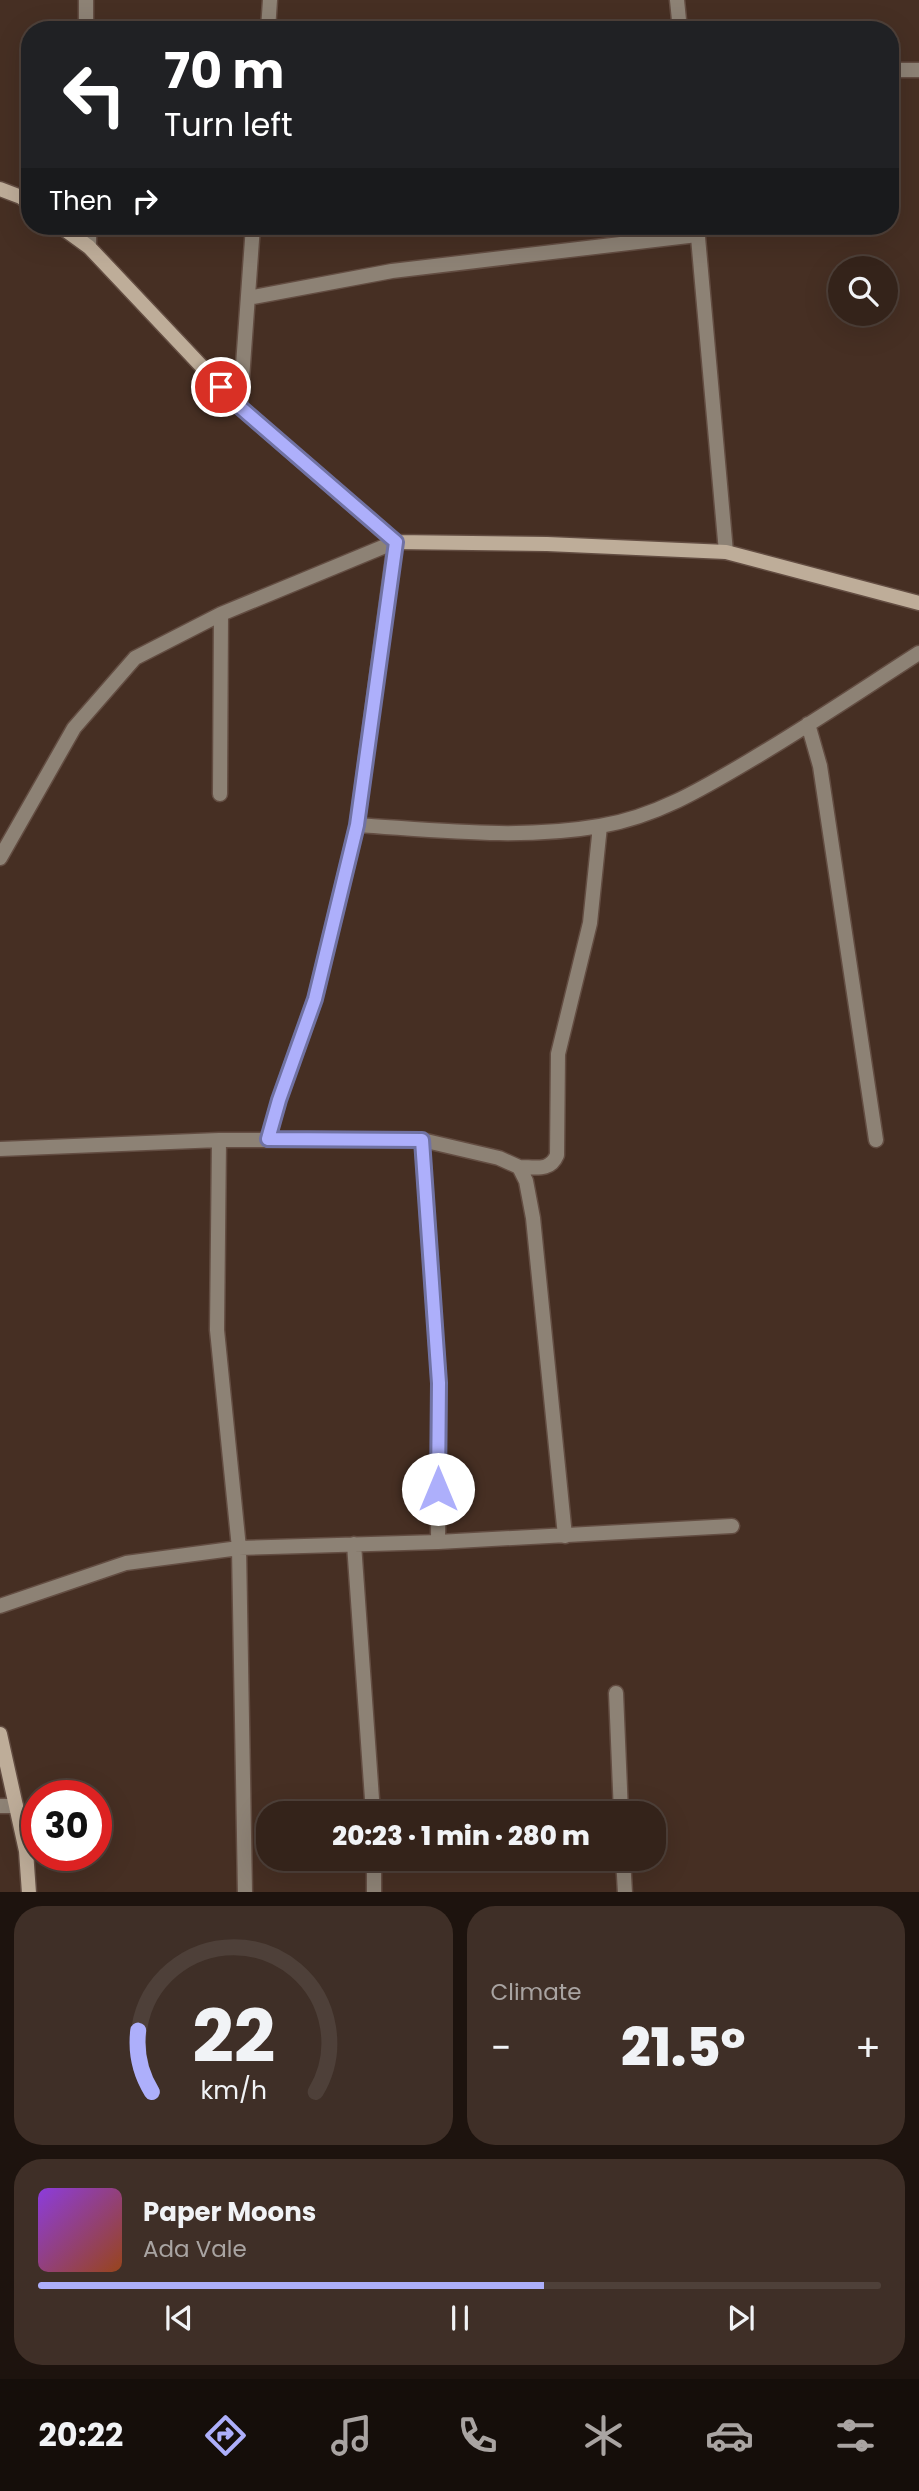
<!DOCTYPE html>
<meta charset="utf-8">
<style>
:root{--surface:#34231a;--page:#3f2f27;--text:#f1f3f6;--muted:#a9a4a2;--line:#4e4039;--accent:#adaffb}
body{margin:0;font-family:Poppins,sans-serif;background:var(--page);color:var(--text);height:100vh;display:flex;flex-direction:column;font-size:26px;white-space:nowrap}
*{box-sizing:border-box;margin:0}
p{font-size:23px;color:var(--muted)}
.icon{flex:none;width:38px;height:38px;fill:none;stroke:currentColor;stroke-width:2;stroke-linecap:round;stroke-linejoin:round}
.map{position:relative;height:1892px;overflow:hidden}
.drawer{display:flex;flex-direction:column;gap:14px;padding:14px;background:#1d130e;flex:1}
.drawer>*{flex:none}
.hud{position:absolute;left:21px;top:21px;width:878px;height:214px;border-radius:28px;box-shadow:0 7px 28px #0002,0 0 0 2px var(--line);background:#202124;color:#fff;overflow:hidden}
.controls{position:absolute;left:828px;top:256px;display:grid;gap:14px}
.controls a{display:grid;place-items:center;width:70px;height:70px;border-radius:50%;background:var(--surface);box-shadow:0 7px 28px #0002,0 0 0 2px var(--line);font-size:35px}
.speed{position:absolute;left:21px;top:1780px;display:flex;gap:14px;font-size:35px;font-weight:700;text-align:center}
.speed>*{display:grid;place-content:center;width:91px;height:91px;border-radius:50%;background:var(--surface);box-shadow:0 7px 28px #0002,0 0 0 2px var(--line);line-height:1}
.speed .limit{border:10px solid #d22;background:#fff;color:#111}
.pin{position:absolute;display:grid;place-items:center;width:60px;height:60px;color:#fff;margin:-30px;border:4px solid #fff;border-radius:50%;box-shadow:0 2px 7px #0007}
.me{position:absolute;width:77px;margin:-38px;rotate:0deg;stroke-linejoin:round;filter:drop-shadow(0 0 5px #0008)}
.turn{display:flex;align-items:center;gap:24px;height:147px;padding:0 28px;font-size:32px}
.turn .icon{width:91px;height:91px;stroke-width:2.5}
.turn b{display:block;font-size:49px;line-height:60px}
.then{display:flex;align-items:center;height:66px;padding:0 28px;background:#0003;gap:14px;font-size:26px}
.big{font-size:52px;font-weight:800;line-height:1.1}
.drawer .card{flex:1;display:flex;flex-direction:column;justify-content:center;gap:10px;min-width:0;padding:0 24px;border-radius:28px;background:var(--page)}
.drawer .dial{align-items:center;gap:0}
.dial svg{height:182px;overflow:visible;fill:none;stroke:var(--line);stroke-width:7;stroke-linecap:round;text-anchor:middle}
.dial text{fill:var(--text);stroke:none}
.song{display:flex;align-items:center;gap:21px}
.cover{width:84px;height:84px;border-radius:10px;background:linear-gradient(135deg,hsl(270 70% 55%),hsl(20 70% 35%))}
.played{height:7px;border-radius:4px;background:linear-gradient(90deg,var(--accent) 60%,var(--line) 60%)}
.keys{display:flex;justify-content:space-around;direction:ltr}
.heat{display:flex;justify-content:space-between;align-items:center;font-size:38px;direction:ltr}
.drawer .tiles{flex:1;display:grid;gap:14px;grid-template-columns:1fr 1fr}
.card:last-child{grid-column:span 2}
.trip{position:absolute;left:256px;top:1801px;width:410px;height:70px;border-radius:28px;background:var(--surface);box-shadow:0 7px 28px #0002,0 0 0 2px var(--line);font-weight:800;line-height:70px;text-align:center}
.tabs{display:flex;height:112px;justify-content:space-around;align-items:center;background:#150e0a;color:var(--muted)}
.tabs .icon{width:49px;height:49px}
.tabs .current{color:var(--accent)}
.tabs b{font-size:32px;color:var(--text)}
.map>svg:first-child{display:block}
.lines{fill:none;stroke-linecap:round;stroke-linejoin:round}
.street-casing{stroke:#634d42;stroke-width:17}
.secondary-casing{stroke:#634d42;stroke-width:17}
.street{stroke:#8d8275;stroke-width:14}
.secondary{stroke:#bead99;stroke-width:14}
.route-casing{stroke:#7072a3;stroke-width:18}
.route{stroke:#adaffb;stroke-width:12}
</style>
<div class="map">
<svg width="919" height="1893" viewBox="0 0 919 1893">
<rect width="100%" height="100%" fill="#462f23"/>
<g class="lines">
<g class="street-casing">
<path id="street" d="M 86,0 L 86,30
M 677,0 L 680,30
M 268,30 L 270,0
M 891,70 L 919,70
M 89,226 L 89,247
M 697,226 L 726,552
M 248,298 L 392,271 L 697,235
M 240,407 L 253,226
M 808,724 L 820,766 L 876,1140
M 220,794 L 221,614
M 357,825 C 437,830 519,840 600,826 C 655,817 702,789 749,761 C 807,727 863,689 919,653
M 0,858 L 74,728 L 135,658 L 221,614 L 395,542
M 268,1139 L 279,1100 L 315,999 L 357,825 L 395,542
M 219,1140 L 217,1330 L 239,1548 L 245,1893
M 422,1140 L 439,1383 L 438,1542
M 0,1149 L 219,1140 L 422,1140 L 499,1158 L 519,1167 L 526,1181 L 533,1218 L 565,1536
M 519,1167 C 535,1167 550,1172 557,1155 L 558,1054 L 590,923 L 600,826
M 354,1544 L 373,1813
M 0,1606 L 126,1563 L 239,1548 L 438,1542 L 732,1526
M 616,1693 L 621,1813
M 0,1806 L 16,1806
M 374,1858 L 374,1893
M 623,1858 L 625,1893"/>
</g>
<g class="secondary-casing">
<path id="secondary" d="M 0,189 L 21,197 L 30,204
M 60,226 L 89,247 L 240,407 L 395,542 L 547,544 L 726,552 L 919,603
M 0,1734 L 26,1851 L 29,1893"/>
</g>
<use href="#street" class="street"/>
<use href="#secondary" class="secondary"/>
</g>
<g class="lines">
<g class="route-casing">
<path id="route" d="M 221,387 L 240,407 L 396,542 L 357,825 L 315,999 L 279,1100 L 268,1139 L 422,1140 L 439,1383 L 438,1489"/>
</g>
<use href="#route" class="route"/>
</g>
</svg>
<div class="controls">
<a><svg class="icon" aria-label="search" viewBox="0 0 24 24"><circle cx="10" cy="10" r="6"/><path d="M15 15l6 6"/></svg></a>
</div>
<div class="speed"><div class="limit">30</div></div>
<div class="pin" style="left:221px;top:387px;background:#d93025"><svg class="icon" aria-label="arrive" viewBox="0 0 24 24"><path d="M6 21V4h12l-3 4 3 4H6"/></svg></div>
<svg class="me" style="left:438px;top:1489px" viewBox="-20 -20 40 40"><circle r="19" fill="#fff"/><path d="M0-13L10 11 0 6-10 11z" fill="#adaffb"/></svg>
<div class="trip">20:23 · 1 min · 280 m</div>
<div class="hud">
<div class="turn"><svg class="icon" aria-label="left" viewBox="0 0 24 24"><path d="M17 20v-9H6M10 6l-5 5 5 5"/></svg><div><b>70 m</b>Turn left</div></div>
<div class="then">Then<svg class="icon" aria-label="right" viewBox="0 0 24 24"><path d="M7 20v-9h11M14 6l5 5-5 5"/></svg></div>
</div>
</div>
<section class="drawer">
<div class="tiles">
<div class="card dial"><svg viewBox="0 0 100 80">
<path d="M14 69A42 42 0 1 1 86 69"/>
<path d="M14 69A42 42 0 0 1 8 42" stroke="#adaffb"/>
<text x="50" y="56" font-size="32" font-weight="700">22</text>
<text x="50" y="72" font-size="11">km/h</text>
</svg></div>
<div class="card"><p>Climate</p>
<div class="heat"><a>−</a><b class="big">21.5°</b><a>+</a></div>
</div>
<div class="card">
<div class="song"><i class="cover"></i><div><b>Paper Moons</b><p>Ada Vale</p></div></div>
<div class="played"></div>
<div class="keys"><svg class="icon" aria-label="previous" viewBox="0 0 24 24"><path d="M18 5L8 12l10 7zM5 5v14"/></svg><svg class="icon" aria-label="pause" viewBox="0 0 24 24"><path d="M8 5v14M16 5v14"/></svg><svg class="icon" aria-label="next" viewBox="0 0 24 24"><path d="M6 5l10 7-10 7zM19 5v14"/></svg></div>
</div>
</div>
</section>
<nav class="tabs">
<b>20:22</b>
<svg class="icon current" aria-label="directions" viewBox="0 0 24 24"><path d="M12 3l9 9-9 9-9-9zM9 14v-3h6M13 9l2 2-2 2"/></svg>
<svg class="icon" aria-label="music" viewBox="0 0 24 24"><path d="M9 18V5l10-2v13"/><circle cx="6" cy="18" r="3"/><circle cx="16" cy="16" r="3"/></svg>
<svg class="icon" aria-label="phone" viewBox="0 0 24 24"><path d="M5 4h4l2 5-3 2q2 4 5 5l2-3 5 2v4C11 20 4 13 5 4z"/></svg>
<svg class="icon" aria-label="climate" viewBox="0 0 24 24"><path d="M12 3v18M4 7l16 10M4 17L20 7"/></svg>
<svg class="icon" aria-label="car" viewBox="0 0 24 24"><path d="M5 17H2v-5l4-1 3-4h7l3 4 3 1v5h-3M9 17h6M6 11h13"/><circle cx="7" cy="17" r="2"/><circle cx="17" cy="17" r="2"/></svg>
<svg class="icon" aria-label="filters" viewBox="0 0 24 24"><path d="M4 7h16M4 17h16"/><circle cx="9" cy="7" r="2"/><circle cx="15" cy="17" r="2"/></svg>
</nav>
